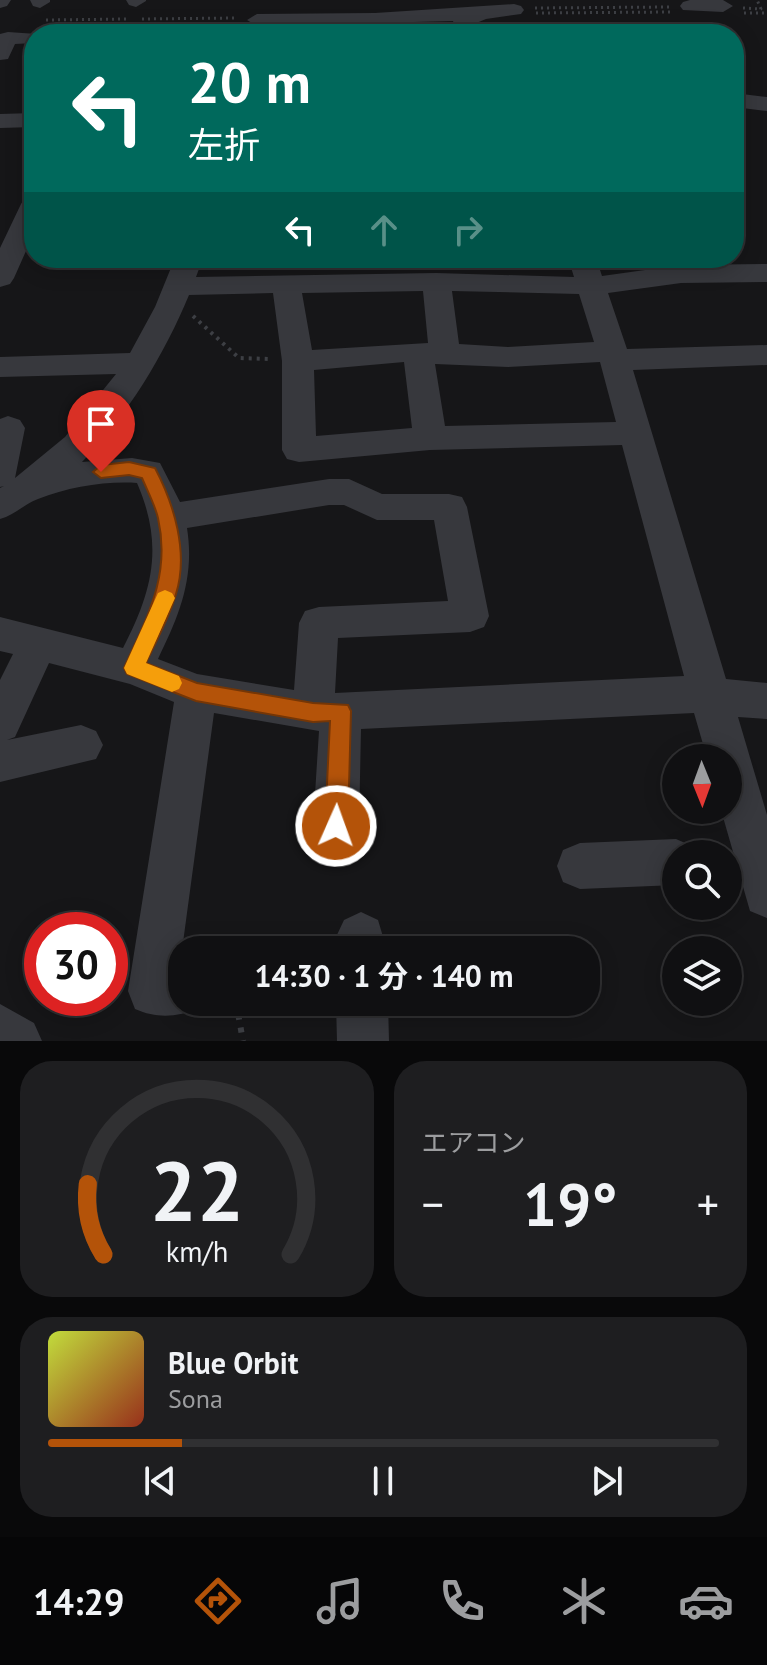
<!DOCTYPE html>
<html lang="ja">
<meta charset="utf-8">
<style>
:root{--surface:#101012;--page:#1e1e20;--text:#f1f3f6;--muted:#9c9d9f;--line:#303032;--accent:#b45309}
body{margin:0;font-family:"PT Sans","Noto Sans JP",sans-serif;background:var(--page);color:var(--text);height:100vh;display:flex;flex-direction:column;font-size:30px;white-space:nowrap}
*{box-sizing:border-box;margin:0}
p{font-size:26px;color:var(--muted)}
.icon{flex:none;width:44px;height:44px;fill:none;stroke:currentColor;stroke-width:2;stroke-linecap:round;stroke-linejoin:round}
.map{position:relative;height:1041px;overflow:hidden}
.side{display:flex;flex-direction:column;gap:20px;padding:20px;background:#09090a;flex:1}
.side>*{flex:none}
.hud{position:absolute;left:24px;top:24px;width:720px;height:244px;border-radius:32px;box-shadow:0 4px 20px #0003,0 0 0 2px var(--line);background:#00695c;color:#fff;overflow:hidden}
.needle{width:52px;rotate:179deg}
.fabs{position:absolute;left:662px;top:744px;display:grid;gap:16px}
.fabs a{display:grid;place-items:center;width:80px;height:80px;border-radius:50%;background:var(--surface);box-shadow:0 4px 20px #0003,0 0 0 2px var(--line);font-size:40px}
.speed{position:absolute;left:24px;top:912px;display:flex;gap:16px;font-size:40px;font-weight:700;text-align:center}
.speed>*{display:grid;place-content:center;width:104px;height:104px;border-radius:50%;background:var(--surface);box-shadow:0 4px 20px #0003,0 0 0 2px var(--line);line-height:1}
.speed .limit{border:12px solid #d22;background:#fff;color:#111}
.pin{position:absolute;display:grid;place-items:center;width:68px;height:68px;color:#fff;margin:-82px -34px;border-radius:50% 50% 50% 0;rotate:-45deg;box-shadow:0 0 8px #0007}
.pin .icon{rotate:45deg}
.me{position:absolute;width:88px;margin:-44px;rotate:2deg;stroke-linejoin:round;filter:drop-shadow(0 0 6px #0008)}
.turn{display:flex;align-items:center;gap:28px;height:168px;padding:0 32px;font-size:36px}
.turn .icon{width:104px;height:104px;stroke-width:2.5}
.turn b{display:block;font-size:56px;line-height:68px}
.lanes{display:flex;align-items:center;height:76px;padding:0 32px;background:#0003;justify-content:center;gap:40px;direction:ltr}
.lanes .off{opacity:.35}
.big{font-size:60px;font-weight:700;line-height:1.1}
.side .widget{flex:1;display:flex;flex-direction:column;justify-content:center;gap:12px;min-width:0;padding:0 28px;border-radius:32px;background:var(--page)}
.side .dial{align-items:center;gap:0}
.dial svg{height:208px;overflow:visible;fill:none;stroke:var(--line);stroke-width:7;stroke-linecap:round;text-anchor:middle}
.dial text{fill:var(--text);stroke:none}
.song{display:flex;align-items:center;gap:24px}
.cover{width:96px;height:96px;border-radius:12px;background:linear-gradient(135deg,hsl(70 70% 55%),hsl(10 70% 35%))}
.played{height:8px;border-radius:4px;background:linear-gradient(90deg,var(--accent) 20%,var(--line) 20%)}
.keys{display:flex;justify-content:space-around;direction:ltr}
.heat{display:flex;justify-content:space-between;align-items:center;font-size:44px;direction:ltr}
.side .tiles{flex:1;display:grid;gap:20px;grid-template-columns:1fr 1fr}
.widget:last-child{grid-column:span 2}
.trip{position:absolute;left:168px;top:936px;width:432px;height:80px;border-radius:32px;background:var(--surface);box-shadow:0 4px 20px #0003,0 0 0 2px var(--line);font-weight:700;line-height:80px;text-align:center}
.tab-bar{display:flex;height:128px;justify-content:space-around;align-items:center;background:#060607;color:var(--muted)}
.tab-bar .icon{width:56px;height:56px}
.tab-bar .active{color:var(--accent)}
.tab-bar b{font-size:36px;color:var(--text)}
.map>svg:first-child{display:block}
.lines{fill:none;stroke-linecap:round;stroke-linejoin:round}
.path-far2{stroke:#3d3f44;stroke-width:3;stroke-dasharray:2 4;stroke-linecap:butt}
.path-far1{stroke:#3d3f44;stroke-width:4;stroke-dasharray:3 5;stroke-linecap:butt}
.path{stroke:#3d3f44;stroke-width:6;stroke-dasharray:5 8;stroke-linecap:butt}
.minor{fill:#37383d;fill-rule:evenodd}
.route{fill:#b45309;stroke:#753606;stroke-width:2}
.slow{fill:#f59e0b}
</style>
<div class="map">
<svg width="767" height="1041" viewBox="0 0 767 1041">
<rect width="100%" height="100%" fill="#161618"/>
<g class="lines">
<path class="path-far2" d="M 535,8 L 669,7
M 743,8 L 761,9 L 757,0
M 536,13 L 670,12
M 744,13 L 767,13
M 142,19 L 236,18
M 46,20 L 128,19"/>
<path class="path-far1" d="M 193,316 L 239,358 L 271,359"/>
<path class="path" d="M 236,1002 L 243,1041"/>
<path class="minor" d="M 0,0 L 11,0 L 7,6 L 0,8 Z
M 30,0 L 50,0 L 50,2 L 40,8 L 33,6 Z
M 126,0 L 146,0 L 146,1 L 136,7 L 129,5 Z
M 690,0 L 723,0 L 733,6 L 723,12 L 683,10 L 680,6 L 683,2 Z
M 514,4 L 521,6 L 524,10 L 521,14 L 486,19 L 462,29 L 455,27 L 453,21 L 257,26 L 247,20 L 257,14 L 375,13 Z
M 8,32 L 37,34 L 34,34 L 34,43 L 15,44 L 8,59 L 0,60 L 0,34 Z
M 734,93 L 767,97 L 767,111 L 734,107 Z
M 34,113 L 34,127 L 0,128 L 0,114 Z
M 34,196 L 34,233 L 14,278 L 10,284 L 0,287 L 0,248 L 21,204 L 25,198 Z
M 175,258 L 203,258 L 196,277 L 436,273 L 574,277 L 568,258 L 596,258 L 602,276 L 681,265 L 767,264 L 767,282 L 681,283 L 608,293 L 627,349 L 767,345 L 767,365 L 633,370 L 726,679 L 767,683 L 767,719 L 738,717 L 767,815 L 767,918 L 750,911 L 721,810 L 728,810 L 728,758 L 707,758 L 694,713 L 361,729 L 359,826 L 352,842 L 336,848 L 320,842 L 313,826 L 319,731 L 214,713 L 182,950 L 182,1002 L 202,1002 L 200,1008 C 177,1017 158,1019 135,1009 L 128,991 L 174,702 L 130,684 L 49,663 L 15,737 L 7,740 L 81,725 L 96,731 L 103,745 L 96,759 L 0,782 L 0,680 L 13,654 L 0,651 L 0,617 L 123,648 C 153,590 164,545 137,483 C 105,481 69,487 38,499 C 24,504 15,515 0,519 L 0,488 L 4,486 L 0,487 L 0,419 L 8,416 L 20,420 L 25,428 L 15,478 L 65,437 L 116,374 L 0,377 L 0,357 L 130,353 L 155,307 ZM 423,291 L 428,343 L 312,350 L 302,293 ZM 452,291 L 579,294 L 594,342 L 508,347 L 459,344 ZM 273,293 L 282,361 L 282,450 L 287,459 L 299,462 L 430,450 L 622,445 L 684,676 L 335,693 L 338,638 L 470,632 L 484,627 L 489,616 L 467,507 L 462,497 L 449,494 L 382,494 L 349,479 L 329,479 L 180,502 L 160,463 L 132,458 L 82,462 C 128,415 164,355 189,295 ZM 404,362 L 412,428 L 316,436 L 314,370 ZM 600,362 L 616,422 L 445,426 L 435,364 L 508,367 ZM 329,505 L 344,505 L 377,520 L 434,520 L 448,601 L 319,607 L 305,611 L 299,623 L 294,690 L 197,674 L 158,659 C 179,616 195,578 187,528 Z
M 676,839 L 692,846 L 696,854 L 676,854 L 676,885 L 580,889 L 563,882 L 557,866 L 563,850 L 580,843 Z
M 361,912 L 378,920 L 387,950 L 337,950 L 336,937 L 344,920 Z
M 336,1002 L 388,1002 L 389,1041 L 337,1041 Z
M 0,1004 L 34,1023 L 42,1041 L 0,1041 Z"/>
</g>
<path class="route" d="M 129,462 L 155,468 C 174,504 189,553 176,594 C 169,618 156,641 146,663 L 197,683 L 313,703 L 348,705 L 351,711 L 348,826 L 345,834 L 336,838 L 328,834 L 325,826 L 330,721 L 313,722 L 196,701 L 127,674 L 124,668 C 147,617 171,576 158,518 C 155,505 147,490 142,478 L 129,475 L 101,478 L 93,472 L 101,465 Z"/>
<path class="slow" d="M 165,590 L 172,593 L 175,598 L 146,663 L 179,676 L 182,683 L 179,689 L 172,692 L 127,674 L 124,668 L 158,593 Z"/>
</svg>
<div class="fabs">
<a><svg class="needle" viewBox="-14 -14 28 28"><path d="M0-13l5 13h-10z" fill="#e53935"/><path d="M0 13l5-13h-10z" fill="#9c9d9f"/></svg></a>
<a><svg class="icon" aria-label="search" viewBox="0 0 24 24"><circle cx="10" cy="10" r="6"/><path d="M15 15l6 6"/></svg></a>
<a><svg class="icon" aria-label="layers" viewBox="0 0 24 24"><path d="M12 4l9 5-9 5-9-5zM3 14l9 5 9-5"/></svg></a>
</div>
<div class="speed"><div class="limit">30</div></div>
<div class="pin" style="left:101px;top:472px;background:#d93025"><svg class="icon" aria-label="arrive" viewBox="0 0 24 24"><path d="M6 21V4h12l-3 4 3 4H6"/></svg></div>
<svg class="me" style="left:336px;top:826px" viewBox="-20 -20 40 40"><circle r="17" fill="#b45309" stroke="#fff" stroke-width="3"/><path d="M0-11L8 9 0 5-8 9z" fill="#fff"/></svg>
<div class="trip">14:30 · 1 分 · 140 m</div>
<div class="hud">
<div class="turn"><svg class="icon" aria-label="left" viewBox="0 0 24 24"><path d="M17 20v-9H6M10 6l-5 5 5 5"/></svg><div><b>20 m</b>左折</div></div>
<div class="lanes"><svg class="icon" aria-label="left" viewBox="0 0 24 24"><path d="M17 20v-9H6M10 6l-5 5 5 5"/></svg><svg class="icon off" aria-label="ahead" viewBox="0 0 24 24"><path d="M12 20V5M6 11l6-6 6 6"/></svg><svg class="icon off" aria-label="right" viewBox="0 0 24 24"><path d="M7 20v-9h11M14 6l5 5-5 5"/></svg></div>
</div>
</div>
<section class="side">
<div class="tiles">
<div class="widget dial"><svg viewBox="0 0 100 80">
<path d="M14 69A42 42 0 1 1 86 69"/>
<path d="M14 69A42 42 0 0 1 8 42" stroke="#b45309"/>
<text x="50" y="56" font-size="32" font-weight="700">22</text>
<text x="50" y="72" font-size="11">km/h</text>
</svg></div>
<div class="widget"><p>エアコン</p>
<div class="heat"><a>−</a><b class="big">19°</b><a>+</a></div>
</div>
<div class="widget">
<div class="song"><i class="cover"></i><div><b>Blue Orbit</b><p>Sona</p></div></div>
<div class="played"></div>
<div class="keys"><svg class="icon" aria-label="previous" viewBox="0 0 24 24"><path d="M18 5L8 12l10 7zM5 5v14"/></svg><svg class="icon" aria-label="pause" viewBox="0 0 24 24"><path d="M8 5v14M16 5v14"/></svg><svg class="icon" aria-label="next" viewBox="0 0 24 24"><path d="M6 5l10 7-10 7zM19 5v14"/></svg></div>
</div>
</div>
</section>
<nav class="tab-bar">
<b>14:29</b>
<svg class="icon active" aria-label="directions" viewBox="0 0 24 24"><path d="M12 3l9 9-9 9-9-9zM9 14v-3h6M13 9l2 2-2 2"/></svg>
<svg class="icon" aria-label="music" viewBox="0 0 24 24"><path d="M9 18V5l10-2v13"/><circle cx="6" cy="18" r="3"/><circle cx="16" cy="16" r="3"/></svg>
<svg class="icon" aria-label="phone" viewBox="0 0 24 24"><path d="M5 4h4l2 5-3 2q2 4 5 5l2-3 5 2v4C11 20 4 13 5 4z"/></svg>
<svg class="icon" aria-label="climate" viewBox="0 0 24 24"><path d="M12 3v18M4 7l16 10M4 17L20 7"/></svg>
<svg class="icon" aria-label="car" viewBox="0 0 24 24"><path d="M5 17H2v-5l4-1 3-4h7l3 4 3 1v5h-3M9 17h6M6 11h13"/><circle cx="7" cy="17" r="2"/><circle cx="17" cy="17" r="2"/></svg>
</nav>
